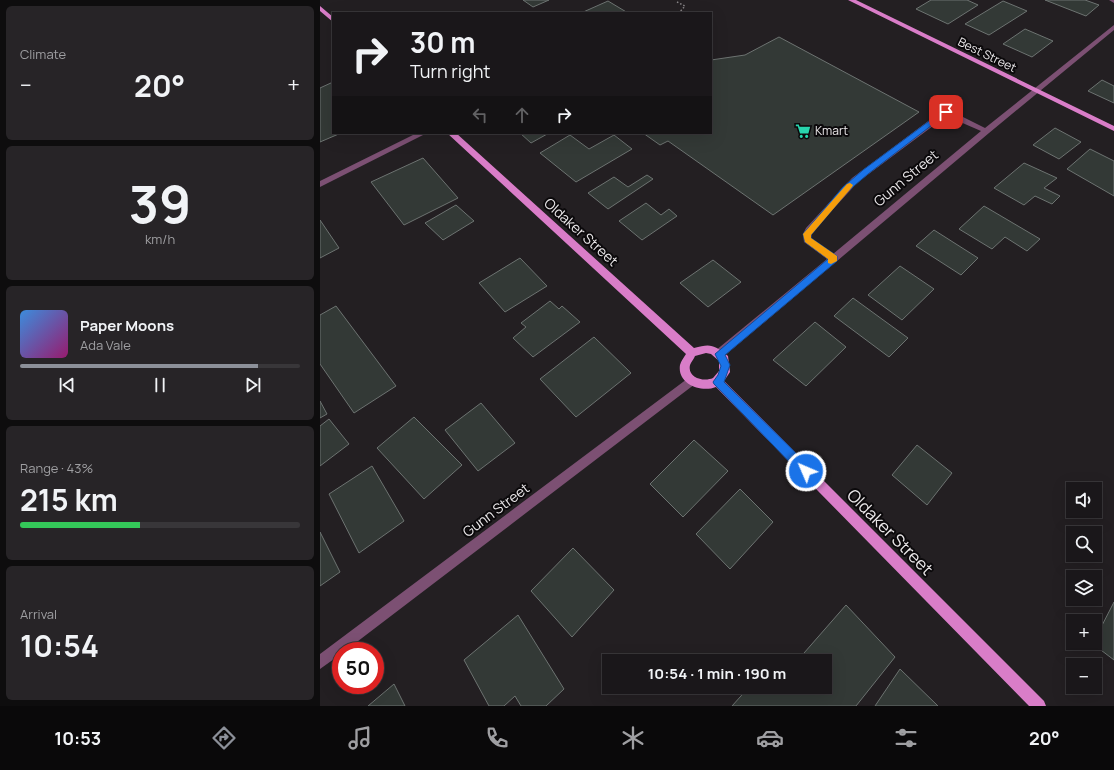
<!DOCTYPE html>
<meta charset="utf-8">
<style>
:root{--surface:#1a171a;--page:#272427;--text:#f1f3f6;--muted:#9f9fa2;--line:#383639;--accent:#8c9099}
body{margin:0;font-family:Manrope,sans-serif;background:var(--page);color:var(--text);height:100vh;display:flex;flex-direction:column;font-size:15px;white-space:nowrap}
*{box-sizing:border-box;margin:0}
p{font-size:13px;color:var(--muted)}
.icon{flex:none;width:22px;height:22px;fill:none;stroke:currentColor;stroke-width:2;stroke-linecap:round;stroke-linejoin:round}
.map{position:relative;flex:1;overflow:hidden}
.side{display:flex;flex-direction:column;gap:6px;padding:6px;background:#0e0d0e;width:320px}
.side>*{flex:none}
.guide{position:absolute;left:12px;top:12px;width:380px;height:122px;border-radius:0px;box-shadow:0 4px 16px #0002,0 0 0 1px var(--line);background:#1a171a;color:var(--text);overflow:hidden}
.fabs{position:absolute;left:746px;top:482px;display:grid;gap:8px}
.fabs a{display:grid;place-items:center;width:36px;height:36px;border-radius:0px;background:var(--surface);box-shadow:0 4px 16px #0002,0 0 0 1px var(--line);font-size:20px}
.speed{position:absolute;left:12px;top:642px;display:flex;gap:8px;font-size:20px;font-weight:700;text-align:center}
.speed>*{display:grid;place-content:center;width:52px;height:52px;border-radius:50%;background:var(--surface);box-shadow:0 4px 16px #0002,0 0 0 1px var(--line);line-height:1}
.speed .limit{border:6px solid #d22;background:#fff;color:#111}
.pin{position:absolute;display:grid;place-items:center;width:34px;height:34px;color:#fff;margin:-17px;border-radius:8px;box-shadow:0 2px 6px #0006}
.me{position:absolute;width:44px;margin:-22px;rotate:315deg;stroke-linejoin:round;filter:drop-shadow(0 0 3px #0008)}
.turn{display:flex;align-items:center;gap:14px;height:84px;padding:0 12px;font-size:18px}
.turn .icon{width:52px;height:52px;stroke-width:2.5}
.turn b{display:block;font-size:28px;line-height:34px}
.lanes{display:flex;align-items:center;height:38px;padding:0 12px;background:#0003;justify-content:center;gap:20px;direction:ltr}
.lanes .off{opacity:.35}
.big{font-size:30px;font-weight:700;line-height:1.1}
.side .tile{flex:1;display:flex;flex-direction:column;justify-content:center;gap:6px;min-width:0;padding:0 14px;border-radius:6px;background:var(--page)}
.side .dial{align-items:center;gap:0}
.dial b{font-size:52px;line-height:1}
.song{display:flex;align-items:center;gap:12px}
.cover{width:48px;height:48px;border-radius:6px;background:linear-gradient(135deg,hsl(210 70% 55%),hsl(320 70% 35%))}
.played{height:4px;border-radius:2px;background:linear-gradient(90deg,var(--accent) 85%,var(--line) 85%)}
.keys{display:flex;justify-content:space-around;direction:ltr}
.heat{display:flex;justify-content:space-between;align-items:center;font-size:22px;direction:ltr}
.charge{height:6px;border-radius:3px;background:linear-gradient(90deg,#34c759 43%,var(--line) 0)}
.trip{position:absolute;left:282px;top:654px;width:230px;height:40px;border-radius:0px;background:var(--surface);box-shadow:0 4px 16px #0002,0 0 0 1px var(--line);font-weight:700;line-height:40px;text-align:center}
.menu{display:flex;height:64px;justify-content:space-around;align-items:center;background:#0a090a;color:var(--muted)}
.menu .icon{width:28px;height:28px}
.menu .selected{color:var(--accent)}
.menu b{font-size:18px;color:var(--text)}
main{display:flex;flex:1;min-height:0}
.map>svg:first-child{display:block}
.building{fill:#333936;stroke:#6d7371}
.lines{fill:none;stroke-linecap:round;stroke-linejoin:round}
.path{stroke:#898688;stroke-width:1.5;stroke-dasharray:1.5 2;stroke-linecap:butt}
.minor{fill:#7c5073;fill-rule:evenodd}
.major{fill:#d97dc8;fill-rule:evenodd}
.route{fill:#1a73e8;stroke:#114b97}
.slow{fill:#f59e0b}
.labels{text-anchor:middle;stroke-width:4;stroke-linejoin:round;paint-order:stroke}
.far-street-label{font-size:12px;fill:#ece9eb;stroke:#0b090b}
.far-poi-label{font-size:12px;fill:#ece9eb;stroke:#0b090b;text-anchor:start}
.street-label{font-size:14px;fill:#ece9eb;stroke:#0b090b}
.near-street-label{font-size:17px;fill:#ece9eb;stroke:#0b090b}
</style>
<main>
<section class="side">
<div class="tile"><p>Climate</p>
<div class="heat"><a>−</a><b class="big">20°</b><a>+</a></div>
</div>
<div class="tile dial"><b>39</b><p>km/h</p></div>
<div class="tile">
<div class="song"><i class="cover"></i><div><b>Paper Moons</b><p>Ada Vale</p></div></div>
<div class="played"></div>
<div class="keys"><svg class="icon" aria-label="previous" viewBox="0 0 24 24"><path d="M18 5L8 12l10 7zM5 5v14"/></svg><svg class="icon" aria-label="pause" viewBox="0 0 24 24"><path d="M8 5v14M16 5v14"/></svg><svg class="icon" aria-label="next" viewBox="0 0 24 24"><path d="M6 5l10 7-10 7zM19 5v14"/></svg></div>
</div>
<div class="tile"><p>Range · 43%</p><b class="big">215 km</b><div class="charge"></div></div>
<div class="tile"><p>Arrival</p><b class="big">10:54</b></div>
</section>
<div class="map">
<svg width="794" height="706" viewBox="0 0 794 706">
<rect width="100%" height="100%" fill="#231f22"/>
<path class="building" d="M 203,0 L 229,0 L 213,7 Z
M 611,0 L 647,0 L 658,5 L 628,24 L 596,9 Z
M 725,0 L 765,0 L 779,5 L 766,16 Z
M 288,1 L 308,13 L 261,13 Z
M 683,1 L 707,11 L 669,35 L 645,24 Z
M 705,29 L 733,41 L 712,57 L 683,44 Z
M 459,37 L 599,112 L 453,215 L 348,141 L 340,145 L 323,133 L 391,133 L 391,60 L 425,55 Z
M 782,80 L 794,86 L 794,103 L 768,91 Z
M 13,82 L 13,133 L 21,133 L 0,142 L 0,88 Z
M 735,128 L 761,142 L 739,159 L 713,145 Z
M 200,133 L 229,133 L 211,143 Z
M 250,135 L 269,149 L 294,135 L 312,149 L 256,182 L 220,153 Z
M 770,149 L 794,161 L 794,196 L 747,169 Z
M 103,158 L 138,198 L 84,225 L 51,182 Z
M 704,163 L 737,178 L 724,188 L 740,196 L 732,204 L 715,196 L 704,205 L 674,188 Z
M 327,175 L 333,179 L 288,209 L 268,193 L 294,177 L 308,187 Z
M 326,203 L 341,215 L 349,209 L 357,216 L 322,240 L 299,221 Z
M 136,205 L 154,221 L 123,240 L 105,223 Z
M 664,206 L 720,239 L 707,251 L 685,237 L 672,249 L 639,229 Z
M 0,220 L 19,248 L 0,258 Z
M 614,230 L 658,258 L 641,275 L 596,246 Z
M 200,258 L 227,286 L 185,312 L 159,283 Z
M 393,260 L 421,282 L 388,307 L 360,283 Z
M 580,266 L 614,289 L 582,320 L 548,295 Z
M 533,298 L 588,338 L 569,357 L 514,316 Z
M 230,301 L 239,309 L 242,306 L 260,322 L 213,357 L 193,338 L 206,327 L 201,323 Z
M 16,306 L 76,386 L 34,413 L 0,364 L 0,315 Z
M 495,322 L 526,347 L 486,386 L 453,360 Z
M 274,337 L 311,373 L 256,417 L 220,379 Z
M 0,401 L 7,414 L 0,418 Z
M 161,403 L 195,443 L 158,471 L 125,430 Z
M 94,417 L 142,465 L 104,499 L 57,448 Z
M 9,419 L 29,444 L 0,466 L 0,426 Z
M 374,440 L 408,471 L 363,517 L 330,484 Z
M 597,445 L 632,473 L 607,505 L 572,475 Z
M 52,466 L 84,521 L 39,553 L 9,494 Z
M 420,489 L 453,522 L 410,569 L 376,534 Z
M 0,532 L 20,572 L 0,586 Z
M 253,548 L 294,590 L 252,637 L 211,591 Z
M 794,602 L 794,660 L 773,644 L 775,643 L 775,639 Z
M 526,605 L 575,657 L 536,706 L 412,706 L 429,687 L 505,687 L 505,661 L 477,661 Z
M 198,615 L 244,689 L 226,706 L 201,706 L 195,696 L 184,706 L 169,706 L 144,660 Z
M 580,669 L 618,706 L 555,706 Z
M 74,684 L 85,706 L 48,706 Z"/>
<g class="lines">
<path class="path" d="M 357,2 L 365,6 L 359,13"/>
<path class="minor" d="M 789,0 L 794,0 L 794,3 Z
M 794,25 L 794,30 L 669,133 L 403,357 L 399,358 L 395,357 L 394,354 L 395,351 L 507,259 L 484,242 L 483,234 L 486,228 L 532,178 L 623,110 L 629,110 L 629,114 L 538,182 L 492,232 L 491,239 L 513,254 L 661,131 L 631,118 L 631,114 L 637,114 L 665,128 Z
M 97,133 L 107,133 L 0,187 L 0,181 Z
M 371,376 L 375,378 L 376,381 L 375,384 L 25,651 L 21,651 L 21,654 L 0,669 L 0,654 Z"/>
<path class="major" d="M 528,0 L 536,0 L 794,126 L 794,131 Z
M 0,6 L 13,17 L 13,22 L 0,11 Z
M 127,133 L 136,133 L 374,348 C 391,343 394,345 408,356 L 410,372 L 404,381 L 724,701 L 726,706 L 709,706 L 396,387 C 381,393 357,384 360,365 C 361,361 364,357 366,354 ZM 386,353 L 391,354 L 399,361 L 399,371 L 393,378 C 384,382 367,378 370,365 C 371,362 374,359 375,356 Z"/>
</g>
<path class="route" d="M 624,110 L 629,112 L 548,174 L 528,191 L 491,235 L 491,238 L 517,256 L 517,261 L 405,355 L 410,365 L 404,382 L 490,467 L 491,471 L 490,475 L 486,476 L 482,475 L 394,384 L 393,382 L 398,375 L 401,366 L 395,354 L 508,259 L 485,242 L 483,234 L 523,187 L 543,170 Z"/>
<path class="slow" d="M 530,183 L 533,185 L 532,187 L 491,235 L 491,238 L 517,256 L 517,261 L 511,264 L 508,263 L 508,259 L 485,242 L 483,234 L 527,184 Z"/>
<defs>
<g id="supermarket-bare" transform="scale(1.2)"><path d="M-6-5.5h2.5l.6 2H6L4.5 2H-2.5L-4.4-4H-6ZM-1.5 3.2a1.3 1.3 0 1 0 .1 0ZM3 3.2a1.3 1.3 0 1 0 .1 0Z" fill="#28d5ad" stroke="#0b090b" stroke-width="2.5" paint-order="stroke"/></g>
</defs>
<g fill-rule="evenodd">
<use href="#supermarket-bare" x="483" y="131"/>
</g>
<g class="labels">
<g class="far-street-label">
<text transform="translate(667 55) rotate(26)" y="4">Best Street</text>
</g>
<g class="far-poi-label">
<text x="495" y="135">Kmart</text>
</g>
<g class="street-label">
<text transform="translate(586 178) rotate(-40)" y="5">Gunn Street</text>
<text transform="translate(261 232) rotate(42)" y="5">Oldaker Street</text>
<text transform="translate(176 510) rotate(-37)" y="5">Gunn Street</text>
</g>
<g class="near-street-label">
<text transform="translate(570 532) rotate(45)" y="6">Oldaker Street</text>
</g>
</g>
</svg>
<div class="fabs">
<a><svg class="icon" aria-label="sound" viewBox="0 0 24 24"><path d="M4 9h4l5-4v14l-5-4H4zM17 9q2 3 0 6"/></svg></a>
<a><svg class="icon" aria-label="search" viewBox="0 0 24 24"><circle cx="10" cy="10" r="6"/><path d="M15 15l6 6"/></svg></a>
<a><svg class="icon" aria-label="layers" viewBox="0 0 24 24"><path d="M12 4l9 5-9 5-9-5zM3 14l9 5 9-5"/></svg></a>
<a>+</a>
<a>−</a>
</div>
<div class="speed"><div class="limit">50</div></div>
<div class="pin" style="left:626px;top:112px;background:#d93025"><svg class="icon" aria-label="arrive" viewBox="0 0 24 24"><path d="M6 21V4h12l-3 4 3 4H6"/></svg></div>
<svg class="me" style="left:486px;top:471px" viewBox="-20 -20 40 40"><circle r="17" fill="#1a73e8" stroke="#fff" stroke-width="3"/><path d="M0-11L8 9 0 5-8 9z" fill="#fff"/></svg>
<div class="trip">10:54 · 1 min · 190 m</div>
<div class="guide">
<div class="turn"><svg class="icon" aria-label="right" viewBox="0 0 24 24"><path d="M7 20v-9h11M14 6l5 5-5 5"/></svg><div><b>30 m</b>Turn right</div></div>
<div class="lanes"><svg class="icon off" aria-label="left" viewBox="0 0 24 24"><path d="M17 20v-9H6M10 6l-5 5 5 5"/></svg><svg class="icon off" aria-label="ahead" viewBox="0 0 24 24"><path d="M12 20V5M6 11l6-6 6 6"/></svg><svg class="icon" aria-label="right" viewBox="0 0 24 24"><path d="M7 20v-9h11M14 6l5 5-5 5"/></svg></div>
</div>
</div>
</main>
<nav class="menu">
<b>10:53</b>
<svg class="icon selected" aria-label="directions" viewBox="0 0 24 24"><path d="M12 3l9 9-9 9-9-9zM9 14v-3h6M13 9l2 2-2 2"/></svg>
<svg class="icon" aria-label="music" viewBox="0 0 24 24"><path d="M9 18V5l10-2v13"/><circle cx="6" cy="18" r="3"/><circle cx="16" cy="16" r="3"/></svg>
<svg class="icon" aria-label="phone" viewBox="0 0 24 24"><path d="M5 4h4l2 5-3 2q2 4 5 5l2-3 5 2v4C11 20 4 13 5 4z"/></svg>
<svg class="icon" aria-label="climate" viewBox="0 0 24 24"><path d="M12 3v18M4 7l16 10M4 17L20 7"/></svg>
<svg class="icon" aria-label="car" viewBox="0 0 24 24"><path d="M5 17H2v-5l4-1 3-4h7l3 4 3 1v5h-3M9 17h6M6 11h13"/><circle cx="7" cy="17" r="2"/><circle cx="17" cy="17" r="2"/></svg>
<svg class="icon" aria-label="filters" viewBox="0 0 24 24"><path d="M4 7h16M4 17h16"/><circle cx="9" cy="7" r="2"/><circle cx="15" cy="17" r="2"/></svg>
<b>20°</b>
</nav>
